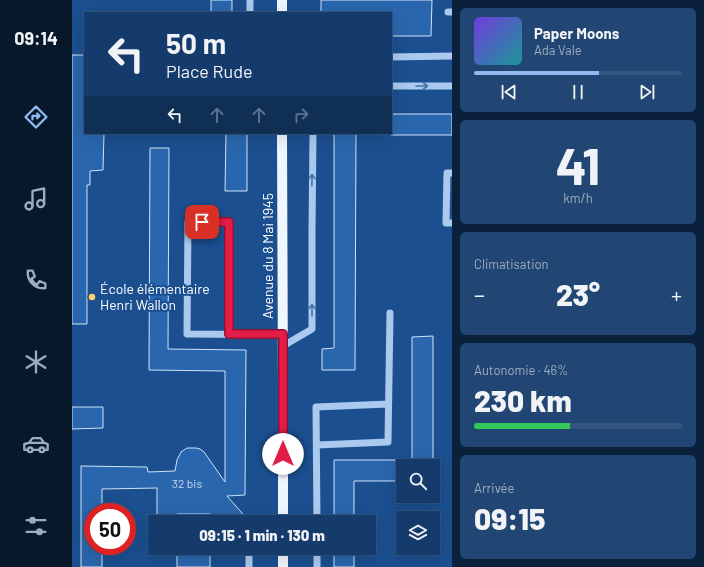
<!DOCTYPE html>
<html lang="fr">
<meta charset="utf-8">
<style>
:root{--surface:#143b6b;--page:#214673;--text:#f1f3f6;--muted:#9dadc1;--line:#33557e;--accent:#90b9f0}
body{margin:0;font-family:Barlow,sans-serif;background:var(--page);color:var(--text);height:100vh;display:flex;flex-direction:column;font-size:15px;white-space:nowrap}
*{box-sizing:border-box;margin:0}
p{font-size:13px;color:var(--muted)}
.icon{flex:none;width:22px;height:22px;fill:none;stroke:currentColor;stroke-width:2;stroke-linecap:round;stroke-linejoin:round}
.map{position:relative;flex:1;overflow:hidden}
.panel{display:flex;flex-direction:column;gap:8px;padding:8px;background:#0b203b;width:252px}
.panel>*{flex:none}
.guide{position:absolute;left:12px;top:12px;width:308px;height:122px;border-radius:0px;box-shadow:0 4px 16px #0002,0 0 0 1px var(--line);background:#143b6b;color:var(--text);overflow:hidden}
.buttons{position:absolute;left:324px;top:459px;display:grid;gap:8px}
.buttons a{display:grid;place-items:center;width:44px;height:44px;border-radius:0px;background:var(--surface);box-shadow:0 4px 16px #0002,0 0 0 1px var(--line);font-size:20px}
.speed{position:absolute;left:12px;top:503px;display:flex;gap:8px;font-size:20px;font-weight:700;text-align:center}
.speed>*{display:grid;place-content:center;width:52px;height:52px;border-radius:50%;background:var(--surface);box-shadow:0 4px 16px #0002,0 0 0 1px var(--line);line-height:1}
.speed .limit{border:6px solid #d22;background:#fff;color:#111}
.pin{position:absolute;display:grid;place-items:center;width:34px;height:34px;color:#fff;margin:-17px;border-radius:8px;box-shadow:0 2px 6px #0006}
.me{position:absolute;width:44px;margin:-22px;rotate:0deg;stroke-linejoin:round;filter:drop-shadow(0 0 3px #0008)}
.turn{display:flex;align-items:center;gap:14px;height:84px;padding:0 16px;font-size:18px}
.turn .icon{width:52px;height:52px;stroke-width:2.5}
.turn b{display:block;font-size:28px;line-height:34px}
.lanes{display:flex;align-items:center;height:38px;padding:0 16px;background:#0003;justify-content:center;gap:20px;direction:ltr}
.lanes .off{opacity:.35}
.big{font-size:30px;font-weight:800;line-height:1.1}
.panel .card{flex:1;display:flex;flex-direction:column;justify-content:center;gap:6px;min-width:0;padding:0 14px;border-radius:6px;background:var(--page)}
.panel .dial{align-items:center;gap:0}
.dial b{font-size:52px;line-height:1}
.song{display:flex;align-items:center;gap:12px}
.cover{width:48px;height:48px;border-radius:6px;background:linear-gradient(135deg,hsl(260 70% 55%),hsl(180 70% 35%))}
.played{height:4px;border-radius:2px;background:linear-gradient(90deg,var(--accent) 60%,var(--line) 60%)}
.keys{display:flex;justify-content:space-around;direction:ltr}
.heat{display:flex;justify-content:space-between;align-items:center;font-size:22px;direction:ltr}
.charge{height:6px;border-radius:3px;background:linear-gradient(90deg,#34c759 46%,var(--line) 0)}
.trip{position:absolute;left:76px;top:515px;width:228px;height:40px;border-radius:0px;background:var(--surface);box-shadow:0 4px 16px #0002,0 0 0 1px var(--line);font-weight:800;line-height:40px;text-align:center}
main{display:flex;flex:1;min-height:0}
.tabs{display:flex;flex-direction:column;width:72px;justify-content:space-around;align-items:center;background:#08182b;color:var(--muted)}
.tabs .icon{width:28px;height:28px}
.tabs .current{color:var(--accent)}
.tabs b{font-size:18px;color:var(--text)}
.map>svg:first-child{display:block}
.building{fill:#2a66ad;stroke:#cfe3fa}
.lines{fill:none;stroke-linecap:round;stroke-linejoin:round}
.minor{stroke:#a9c9ee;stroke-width:7}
.major{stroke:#f0f6ff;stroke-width:10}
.oneway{stroke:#4674ac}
.route-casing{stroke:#92132f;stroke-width:10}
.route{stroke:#e11d48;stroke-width:7}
.poi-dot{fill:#ffd166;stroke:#1b4f8f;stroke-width:1.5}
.labels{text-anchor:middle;stroke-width:4;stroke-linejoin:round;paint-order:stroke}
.number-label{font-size:12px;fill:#cad9ea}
.street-label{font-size:14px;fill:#fff;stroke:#1b4f8f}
.poi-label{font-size:14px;fill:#fff;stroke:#1b4f8f;text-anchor:start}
</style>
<main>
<nav class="tabs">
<b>09:14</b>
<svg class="icon current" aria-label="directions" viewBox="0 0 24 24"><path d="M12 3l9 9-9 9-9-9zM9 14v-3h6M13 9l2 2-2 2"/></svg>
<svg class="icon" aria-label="music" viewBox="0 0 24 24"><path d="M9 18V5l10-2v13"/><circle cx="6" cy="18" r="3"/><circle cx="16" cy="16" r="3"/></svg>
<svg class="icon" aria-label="phone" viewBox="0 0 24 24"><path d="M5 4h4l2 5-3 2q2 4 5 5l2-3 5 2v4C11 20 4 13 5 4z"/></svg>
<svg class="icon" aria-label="climate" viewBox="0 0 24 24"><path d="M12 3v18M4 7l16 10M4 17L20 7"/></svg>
<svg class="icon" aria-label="car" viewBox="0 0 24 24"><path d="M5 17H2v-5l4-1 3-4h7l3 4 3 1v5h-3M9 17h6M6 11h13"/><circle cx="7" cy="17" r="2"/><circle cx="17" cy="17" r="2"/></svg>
<svg class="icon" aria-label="filters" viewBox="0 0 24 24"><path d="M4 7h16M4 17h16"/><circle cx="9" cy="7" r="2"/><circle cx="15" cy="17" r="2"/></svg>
</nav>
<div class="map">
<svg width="380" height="567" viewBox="0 0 380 567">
<rect width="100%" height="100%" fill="#1b4f8f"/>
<path class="building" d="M 139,0 L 160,0 L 160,13 L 139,13 Z
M 249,0 L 360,0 L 359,36 L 319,36 L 319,13 L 249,13 Z
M 0,55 L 13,55 L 13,133 L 32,133 L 31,170 L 18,171 L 18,185 L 15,185 L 15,324 L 0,324 Z
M 319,114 L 380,114 L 380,135 L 319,135 Z
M 154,133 L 175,133 L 175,191 L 153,191 Z
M 262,133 L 284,133 L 283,370 L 250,370 L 250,349 L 262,348 Z
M 78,148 L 97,148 L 96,349 L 174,350 L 173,495 L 155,496 L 178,522 L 138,522 L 138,514 L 105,514 L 105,522 L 85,522 L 85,488 L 30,489 L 30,512 L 21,512 L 21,546 L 30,546 L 30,567 L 9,567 L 9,466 L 75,467 L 76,472 L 103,471 L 105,460 L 109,452 L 115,448 L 124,448 L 128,449 L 132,452 L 153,482 L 153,371 L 77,370 Z
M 361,336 L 361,466 L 340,466 L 340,337 Z
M 0,407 L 31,407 L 31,428 L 0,429 Z
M 262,460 L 331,460 L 331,481 L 282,481 L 282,522 L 262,522 Z
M 105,548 L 138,548 L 138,567 L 105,567 Z
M 262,548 L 282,548 L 282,567 L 262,567 Z"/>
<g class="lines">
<path class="minor" d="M 178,0 L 178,13
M 376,12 L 380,12
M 319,57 L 380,56
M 319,86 L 380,86
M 380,173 L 375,173 L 374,223 L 380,223
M 157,334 L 157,222 L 116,222 L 115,334 C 147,334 179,335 211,334
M 211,346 L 240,329 L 240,231 L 241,133
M 245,445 L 316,442 L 318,313
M 245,522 L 244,407 L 316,404
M 177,567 L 177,554 L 186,548
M 245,567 L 245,548"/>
<path class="major" d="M 210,0 L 210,13
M 210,133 L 211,391 L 211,522
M 211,567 L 211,548"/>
</g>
<defs><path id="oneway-shaft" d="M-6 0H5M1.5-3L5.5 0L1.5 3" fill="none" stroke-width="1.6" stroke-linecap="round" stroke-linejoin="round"/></defs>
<g class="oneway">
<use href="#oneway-shaft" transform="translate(350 86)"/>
<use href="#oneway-shaft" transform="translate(240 180) rotate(-89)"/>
<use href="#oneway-shaft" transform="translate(240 310) rotate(-90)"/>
</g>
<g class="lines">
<g class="route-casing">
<path id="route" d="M 130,222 L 157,222 L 157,334 L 211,334 L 211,454"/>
</g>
<use href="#route" class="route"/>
</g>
<circle class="poi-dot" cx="20" cy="297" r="4"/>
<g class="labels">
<g class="number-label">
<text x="115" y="488">32 bis</text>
</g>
<g class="street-label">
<text transform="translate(196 256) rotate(-90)" y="5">Avenue du 8 Mai 1945</text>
</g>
<g class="poi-label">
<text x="28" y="294">École élémentaire<tspan x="28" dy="16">Henri Wallon</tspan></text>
</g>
</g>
</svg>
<div class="buttons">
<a><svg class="icon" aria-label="search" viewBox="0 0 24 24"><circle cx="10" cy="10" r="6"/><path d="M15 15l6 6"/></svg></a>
<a><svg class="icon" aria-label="layers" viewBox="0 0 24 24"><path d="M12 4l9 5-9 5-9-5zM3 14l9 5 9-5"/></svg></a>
</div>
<div class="speed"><div class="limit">50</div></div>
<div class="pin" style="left:130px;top:222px;background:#d93025"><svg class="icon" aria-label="arrive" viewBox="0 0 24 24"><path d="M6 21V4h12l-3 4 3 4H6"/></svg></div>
<svg class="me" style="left:211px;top:454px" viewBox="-20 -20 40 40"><circle r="19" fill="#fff"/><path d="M0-13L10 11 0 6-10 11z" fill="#e11d48"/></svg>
<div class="trip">09:15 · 1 min · 130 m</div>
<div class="guide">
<div class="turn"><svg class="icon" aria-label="left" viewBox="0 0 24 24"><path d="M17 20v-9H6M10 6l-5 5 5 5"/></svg><div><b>50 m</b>Place Rude</div></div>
<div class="lanes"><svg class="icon" aria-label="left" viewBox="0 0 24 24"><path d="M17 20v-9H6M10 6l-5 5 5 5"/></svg><svg class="icon off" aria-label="ahead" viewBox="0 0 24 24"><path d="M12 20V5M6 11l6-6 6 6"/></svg><svg class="icon off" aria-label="ahead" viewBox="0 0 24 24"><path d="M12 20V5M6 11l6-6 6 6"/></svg><svg class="icon off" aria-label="right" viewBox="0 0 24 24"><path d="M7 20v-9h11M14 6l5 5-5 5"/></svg></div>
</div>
</div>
<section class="panel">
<div class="card">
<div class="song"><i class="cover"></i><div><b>Paper Moons</b><p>Ada Vale</p></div></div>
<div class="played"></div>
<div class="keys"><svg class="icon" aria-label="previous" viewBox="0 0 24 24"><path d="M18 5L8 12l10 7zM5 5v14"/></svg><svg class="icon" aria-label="pause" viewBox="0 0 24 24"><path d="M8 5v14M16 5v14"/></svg><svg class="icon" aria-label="next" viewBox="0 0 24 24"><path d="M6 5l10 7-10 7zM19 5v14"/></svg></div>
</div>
<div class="card dial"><b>41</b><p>km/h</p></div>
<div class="card"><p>Climatisation</p>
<div class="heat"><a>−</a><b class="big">23°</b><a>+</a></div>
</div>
<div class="card"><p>Autonomie · 46%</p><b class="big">230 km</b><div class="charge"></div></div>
<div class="card"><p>Arrivée</p><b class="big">09:15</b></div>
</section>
</main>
